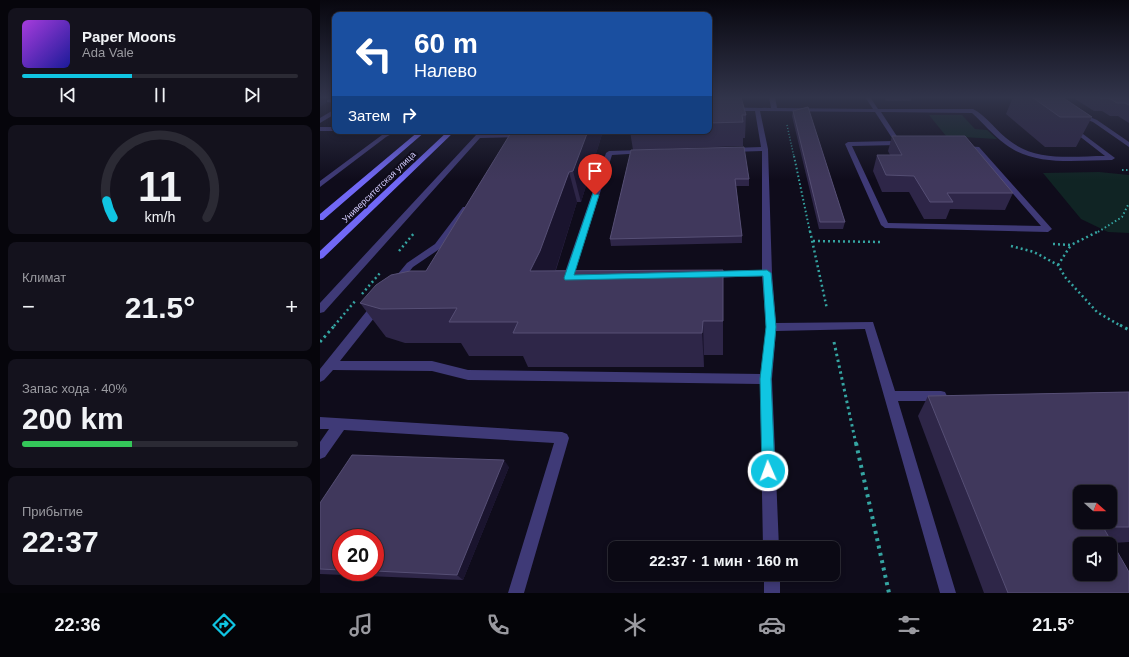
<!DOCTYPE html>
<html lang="ru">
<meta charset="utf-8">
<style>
:root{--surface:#0b0914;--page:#14121d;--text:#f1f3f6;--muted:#9a9aa0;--line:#2b2a34;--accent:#10c5e2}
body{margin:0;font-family:Arial,sans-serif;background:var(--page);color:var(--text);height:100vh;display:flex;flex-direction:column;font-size:15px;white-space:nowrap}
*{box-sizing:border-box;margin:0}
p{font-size:13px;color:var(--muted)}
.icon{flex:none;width:22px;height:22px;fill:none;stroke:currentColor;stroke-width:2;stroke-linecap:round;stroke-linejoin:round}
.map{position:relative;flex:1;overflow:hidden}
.side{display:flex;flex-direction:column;gap:8px;padding:8px;background:#06050b;width:320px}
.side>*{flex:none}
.guide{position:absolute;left:12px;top:12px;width:380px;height:122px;border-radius:8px;box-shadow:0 2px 6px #0003,0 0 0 1px var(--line);background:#1a4fa0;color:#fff;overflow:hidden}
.needle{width:26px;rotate:111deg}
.buttons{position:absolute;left:753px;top:485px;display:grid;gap:8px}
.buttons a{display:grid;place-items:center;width:44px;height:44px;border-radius:8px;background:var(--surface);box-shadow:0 2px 6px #0003,0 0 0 1px var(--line);font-size:20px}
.speed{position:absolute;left:12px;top:529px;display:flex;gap:8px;font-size:20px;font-weight:700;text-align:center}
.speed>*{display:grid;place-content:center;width:52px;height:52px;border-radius:50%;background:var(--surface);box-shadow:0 2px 6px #0003,0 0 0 1px var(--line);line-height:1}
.speed .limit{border:6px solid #d22;background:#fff;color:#111}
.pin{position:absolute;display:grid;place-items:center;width:34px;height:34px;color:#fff;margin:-41px -17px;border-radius:50% 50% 50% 0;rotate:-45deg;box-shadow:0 0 4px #0007}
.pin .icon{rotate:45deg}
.me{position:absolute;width:44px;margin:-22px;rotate:358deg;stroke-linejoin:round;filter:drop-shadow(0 0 3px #0008)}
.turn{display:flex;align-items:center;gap:14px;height:84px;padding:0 16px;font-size:18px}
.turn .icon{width:52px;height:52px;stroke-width:2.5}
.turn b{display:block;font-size:28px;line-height:34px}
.then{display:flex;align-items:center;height:38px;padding:0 16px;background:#0003;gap:8px;font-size:15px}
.big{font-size:30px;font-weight:600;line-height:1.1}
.side .tile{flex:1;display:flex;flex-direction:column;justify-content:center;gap:6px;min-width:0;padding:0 14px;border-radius:8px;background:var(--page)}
.side .dial{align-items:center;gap:0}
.dial svg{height:104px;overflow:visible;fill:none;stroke:var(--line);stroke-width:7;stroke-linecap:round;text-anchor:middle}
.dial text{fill:var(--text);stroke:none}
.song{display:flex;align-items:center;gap:12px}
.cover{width:48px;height:48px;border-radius:6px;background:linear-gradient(135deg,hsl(280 70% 55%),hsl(240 70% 35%))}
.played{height:4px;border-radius:2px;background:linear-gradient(90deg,var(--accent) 40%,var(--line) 40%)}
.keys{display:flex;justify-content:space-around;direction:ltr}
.heat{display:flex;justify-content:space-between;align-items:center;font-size:22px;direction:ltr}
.charge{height:6px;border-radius:3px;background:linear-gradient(90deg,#34c759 40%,var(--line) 0)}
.trip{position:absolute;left:288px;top:541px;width:232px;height:40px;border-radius:8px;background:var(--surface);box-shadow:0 2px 6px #0003,0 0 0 1px var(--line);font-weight:600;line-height:40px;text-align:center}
.tabs{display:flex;height:64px;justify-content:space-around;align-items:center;background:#040408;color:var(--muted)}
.tabs .icon{width:28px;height:28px}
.tabs .active{color:var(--accent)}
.tabs b{font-size:18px;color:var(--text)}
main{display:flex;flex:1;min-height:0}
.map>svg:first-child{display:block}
.green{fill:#102424}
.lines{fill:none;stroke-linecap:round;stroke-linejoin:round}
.path-far4{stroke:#35a5a2;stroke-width:1.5;stroke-dasharray:1 2;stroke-linecap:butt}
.path-far3{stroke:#35a5a2;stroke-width:2;stroke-dasharray:1.5 2.5;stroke-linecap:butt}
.path-far2{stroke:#35a5a2;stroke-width:2.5;stroke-dasharray:2 3;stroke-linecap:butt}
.path-far1{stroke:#35a5a2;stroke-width:3;stroke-dasharray:2.5 3.5;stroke-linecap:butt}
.path{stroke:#35a5a2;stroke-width:4;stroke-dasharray:3 4.5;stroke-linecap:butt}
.lane{fill:#3f3a77;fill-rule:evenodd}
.secondary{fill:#7168f5;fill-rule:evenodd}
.wall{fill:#2e2648;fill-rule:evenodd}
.shaded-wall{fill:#1a142e}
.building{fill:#40385c;stroke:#564f75;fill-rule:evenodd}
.route{fill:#10c5e2;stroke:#0a8093}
.labels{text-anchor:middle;stroke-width:4;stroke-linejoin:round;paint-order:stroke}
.far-street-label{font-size:9px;fill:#d1cafb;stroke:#0f0c1b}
</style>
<main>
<section class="side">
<div class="tile">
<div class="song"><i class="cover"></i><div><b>Paper Moons</b><p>Ada Vale</p></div></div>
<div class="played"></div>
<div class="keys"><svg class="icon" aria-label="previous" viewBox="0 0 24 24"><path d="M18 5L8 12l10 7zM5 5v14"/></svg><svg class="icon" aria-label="pause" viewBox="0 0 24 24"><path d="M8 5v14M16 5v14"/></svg><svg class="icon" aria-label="next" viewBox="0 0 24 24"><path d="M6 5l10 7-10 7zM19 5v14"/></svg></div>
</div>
<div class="tile dial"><svg viewBox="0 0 100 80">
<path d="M14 69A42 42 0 1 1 86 69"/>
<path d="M14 69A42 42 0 0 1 9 56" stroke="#10c5e2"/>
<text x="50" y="56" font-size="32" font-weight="700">11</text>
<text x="50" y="72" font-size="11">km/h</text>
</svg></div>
<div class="tile"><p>Климат</p>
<div class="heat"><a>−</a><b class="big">21.5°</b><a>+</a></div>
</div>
<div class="tile"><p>Запас хода · 40%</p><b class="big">200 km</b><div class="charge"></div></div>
<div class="tile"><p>Прибытие</p><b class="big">22:37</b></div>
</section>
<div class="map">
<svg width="809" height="593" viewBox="0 0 809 593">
<rect width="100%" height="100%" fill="#0f0c1b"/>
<path class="green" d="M 609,115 L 642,115 L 655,129 L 667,130 L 677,139 L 626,136 Z
M 779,172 L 809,175 L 809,233 L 788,232 L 761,219 L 723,173 Z"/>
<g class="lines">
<path class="path-far4" d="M 467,125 L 474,157"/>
<path class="path-far3" d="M 474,156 L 490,232
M 802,170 L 809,170
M 778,232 L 802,217 L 809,203"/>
<path class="path-far2" d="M 490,231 L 507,309
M 493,241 L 562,242
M 733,244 L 751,245 L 779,231
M 691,246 L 714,252 L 738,265 L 745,277 L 777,312 L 801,326
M 79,251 L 95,232
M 738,265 L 751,245
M 42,294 L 60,273
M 14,326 L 36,300"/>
<path class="path-far1" d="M 800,325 L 809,330
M 0,342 L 15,325
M 514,342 L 536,444"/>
<path class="path" d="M 536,443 L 569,593"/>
<path class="lane" d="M 449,97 L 455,97 L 457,108 L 553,109 L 545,97 L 550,97 L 558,109 L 653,109 C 666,115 678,133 690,141 C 717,162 753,156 785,156 L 749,128 L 749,126 L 751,125 L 795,158 L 792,160 C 757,160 715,167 685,144 C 673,135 663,123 652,113 L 561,112 L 580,141 L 659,147 L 732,229 L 728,232 L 565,228 L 561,225 L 525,144 L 528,142 L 574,141 L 555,112 L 440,111 L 448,149 L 452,273 L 456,323 L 553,322 L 575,391 L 621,391 L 625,392 L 627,396 L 625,400 L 621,401 L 578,401 L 636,593 L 620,593 L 545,329 L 456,331 L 452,379 L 459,548 L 443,548 L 440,384 L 148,380 L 112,371 L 13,370 L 4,380 L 0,382 L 0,369 L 54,302 L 62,302 L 63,305 L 62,308 L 20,361 L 112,361 L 148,370 L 441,374 L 446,327 L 442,276 L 389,278 L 384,275 L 389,272 L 442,270 L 442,151 L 411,152 L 408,150 L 411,148 L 441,147 L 435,111 L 389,111 L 389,107 L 451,108 ZM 578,145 L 655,150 L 721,226 L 568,223 L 532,146 Z
M 9,99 L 15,99 L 15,103 L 7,102 L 7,100 Z
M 15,109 L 15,114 L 0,123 L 0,118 Z
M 760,113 L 777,120 L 809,142 L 809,147 L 773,122 L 758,116 L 758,114 Z
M 0,127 L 15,127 L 15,131 L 0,131 Z
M 69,131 L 77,131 L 66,137 L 0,187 L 0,181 L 62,135 Z
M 203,134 L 203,136 L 201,137 L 160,138 L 4,312 L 0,313 L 0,303 L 156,135 Z
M 323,150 L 325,151 L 325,153 L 292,155 L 254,275 L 258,278 L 253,281 L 245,280 L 243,278 L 286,153 L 289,151 Z
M 143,207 L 146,207 L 150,209 L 121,248 L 93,267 L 78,285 L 72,285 L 70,283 L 72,281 L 87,263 L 115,244 Z
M 0,417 L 242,432 L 247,434 L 249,438 L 204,593 L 188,593 L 234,443 L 24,430 L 5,457 L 0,459 L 0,442 L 9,429 L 0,429 Z
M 444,574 L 460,574 L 460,593 L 444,593 Z"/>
<path class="secondary" d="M 99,131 L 106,131 L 3,220 L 0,220 L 0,214 Z
M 128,131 L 135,131 L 3,258 L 0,259 L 0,251 Z"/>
</g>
<path class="wall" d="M 389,97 L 426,115 L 425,138 L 423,138 L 423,146 L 313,150 L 310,131 L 389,131 Z
M 563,97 L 592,97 L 591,101 L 566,101 Z
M 693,97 L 742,97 L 772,117 L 756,147 L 725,147 L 686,114 Z
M 752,97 L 809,97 L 809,123 L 798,116 L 790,116 L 782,111 L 774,111 Z
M 473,111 L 525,222 L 523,229 L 499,229 L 472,116 Z
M 283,131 L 261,202 L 257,202 L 236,270 L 403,270 L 403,355 L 384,355 L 384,367 L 208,367 L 203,356 L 149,356 L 141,343 L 85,343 L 66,337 L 40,303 L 106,271 Z
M 572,136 L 693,193 L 685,210 L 630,209 L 626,219 L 604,219 L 589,192 L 562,192 L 553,171 L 557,155 L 570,155 L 568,151 Z
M 311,150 L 429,179 L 429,186 L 416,186 L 422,236 L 422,243 L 291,246 L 290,239 Z
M 809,392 L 809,542 L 792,543 L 809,593 L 664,593 L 598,416 L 608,396 Z
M 189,467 L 143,580 L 0,574 L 0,503 ZM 21,538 L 55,538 L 55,572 L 21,572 Z"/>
<path class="shaded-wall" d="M 0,97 L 15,97 L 6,99 L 6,103 L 0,107 Z
M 268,131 L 283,131 L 261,202 L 253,171 Z
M 249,172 L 257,202 L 231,284 L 210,271 Z
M 383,321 L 384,355 L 384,367 L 382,333 Z
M 184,460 L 189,467 L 143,580 L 137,575 Z"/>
<path class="building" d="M 389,97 L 421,97 L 426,115 L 422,115 L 423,122 L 389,123 Z
M 712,97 L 742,97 L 772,117 L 740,117 Z
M 778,97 L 809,97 L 809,105 L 805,103 L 797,103 L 789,98 L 780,98 Z
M 488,107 L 525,222 L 500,222 L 473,111 Z
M 192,131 L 268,131 L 253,171 L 249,172 L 220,251 L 210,271 L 403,270 L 403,321 L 383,321 L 382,333 L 193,333 L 198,322 L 129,322 L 137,308 L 61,309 L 40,303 L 56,285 L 71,275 L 90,271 L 106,271 Z
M 572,136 L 645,136 L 693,193 L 627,193 L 633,202 L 610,202 L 594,176 L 566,175 L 557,155 L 582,155 Z
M 424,147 L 429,179 L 415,179 L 422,236 L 290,239 L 311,150 Z
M 809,392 L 809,527 L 783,527 L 809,572 L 809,593 L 688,593 L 608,396 ZM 760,492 L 790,492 L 790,522 L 760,522 ZM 760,544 L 790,544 L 790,574 L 760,574 Z
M 32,455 L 184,460 L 137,575 L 55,571 L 55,538 L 21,538 L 21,570 L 0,569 L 0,503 Z"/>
<linearGradient id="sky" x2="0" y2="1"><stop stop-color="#08070f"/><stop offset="0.54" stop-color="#31344a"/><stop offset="1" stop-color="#31344a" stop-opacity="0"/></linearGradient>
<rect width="809" height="180" fill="url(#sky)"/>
<path class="route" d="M 273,193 L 279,195 L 254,275 L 447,270 L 451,273 L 456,327 L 451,379 L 455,471 L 453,475 L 448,477 L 444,475 L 442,471 L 440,379 L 446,327 L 443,276 L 245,280 L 244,278 Z"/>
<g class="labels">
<g class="far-street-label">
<text transform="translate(59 187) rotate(-44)" y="3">Университетская улица</text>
</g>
</g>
</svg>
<div class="buttons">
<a><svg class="needle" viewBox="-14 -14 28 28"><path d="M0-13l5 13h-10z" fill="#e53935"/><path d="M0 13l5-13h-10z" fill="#9a9aa0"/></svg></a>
<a><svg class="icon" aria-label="sound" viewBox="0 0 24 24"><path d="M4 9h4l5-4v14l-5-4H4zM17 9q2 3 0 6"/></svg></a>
</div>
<div class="speed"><div class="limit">20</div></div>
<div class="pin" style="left:275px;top:195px;background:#d93025"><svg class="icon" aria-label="arrive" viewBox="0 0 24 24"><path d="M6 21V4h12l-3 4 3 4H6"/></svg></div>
<svg class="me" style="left:448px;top:471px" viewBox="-20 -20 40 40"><circle r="17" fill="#10c5e2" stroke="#fff" stroke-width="3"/><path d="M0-11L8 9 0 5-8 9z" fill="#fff"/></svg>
<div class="trip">22:37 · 1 мин · 160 m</div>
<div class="guide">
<div class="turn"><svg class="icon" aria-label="left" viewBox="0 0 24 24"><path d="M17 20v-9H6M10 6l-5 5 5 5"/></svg><div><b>60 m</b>Налево</div></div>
<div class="then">Затем<svg class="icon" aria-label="right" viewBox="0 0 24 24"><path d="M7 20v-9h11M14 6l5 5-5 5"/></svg></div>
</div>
</div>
</main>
<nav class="tabs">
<b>22:36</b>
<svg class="icon active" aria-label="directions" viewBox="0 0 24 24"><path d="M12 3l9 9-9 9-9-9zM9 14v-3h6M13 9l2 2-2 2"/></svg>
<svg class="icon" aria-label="music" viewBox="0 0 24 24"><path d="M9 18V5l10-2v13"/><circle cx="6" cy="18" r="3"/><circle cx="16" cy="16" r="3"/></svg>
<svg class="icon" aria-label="phone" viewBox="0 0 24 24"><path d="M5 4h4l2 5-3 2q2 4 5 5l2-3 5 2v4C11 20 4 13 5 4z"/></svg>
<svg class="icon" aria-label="climate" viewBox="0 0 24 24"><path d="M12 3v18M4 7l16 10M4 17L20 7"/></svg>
<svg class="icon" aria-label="car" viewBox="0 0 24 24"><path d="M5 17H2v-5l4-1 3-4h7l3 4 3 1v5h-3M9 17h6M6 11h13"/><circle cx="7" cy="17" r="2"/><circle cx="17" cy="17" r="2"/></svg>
<svg class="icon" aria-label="filters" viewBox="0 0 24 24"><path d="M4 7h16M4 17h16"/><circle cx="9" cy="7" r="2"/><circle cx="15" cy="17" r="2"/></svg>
<b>21.5°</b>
</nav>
